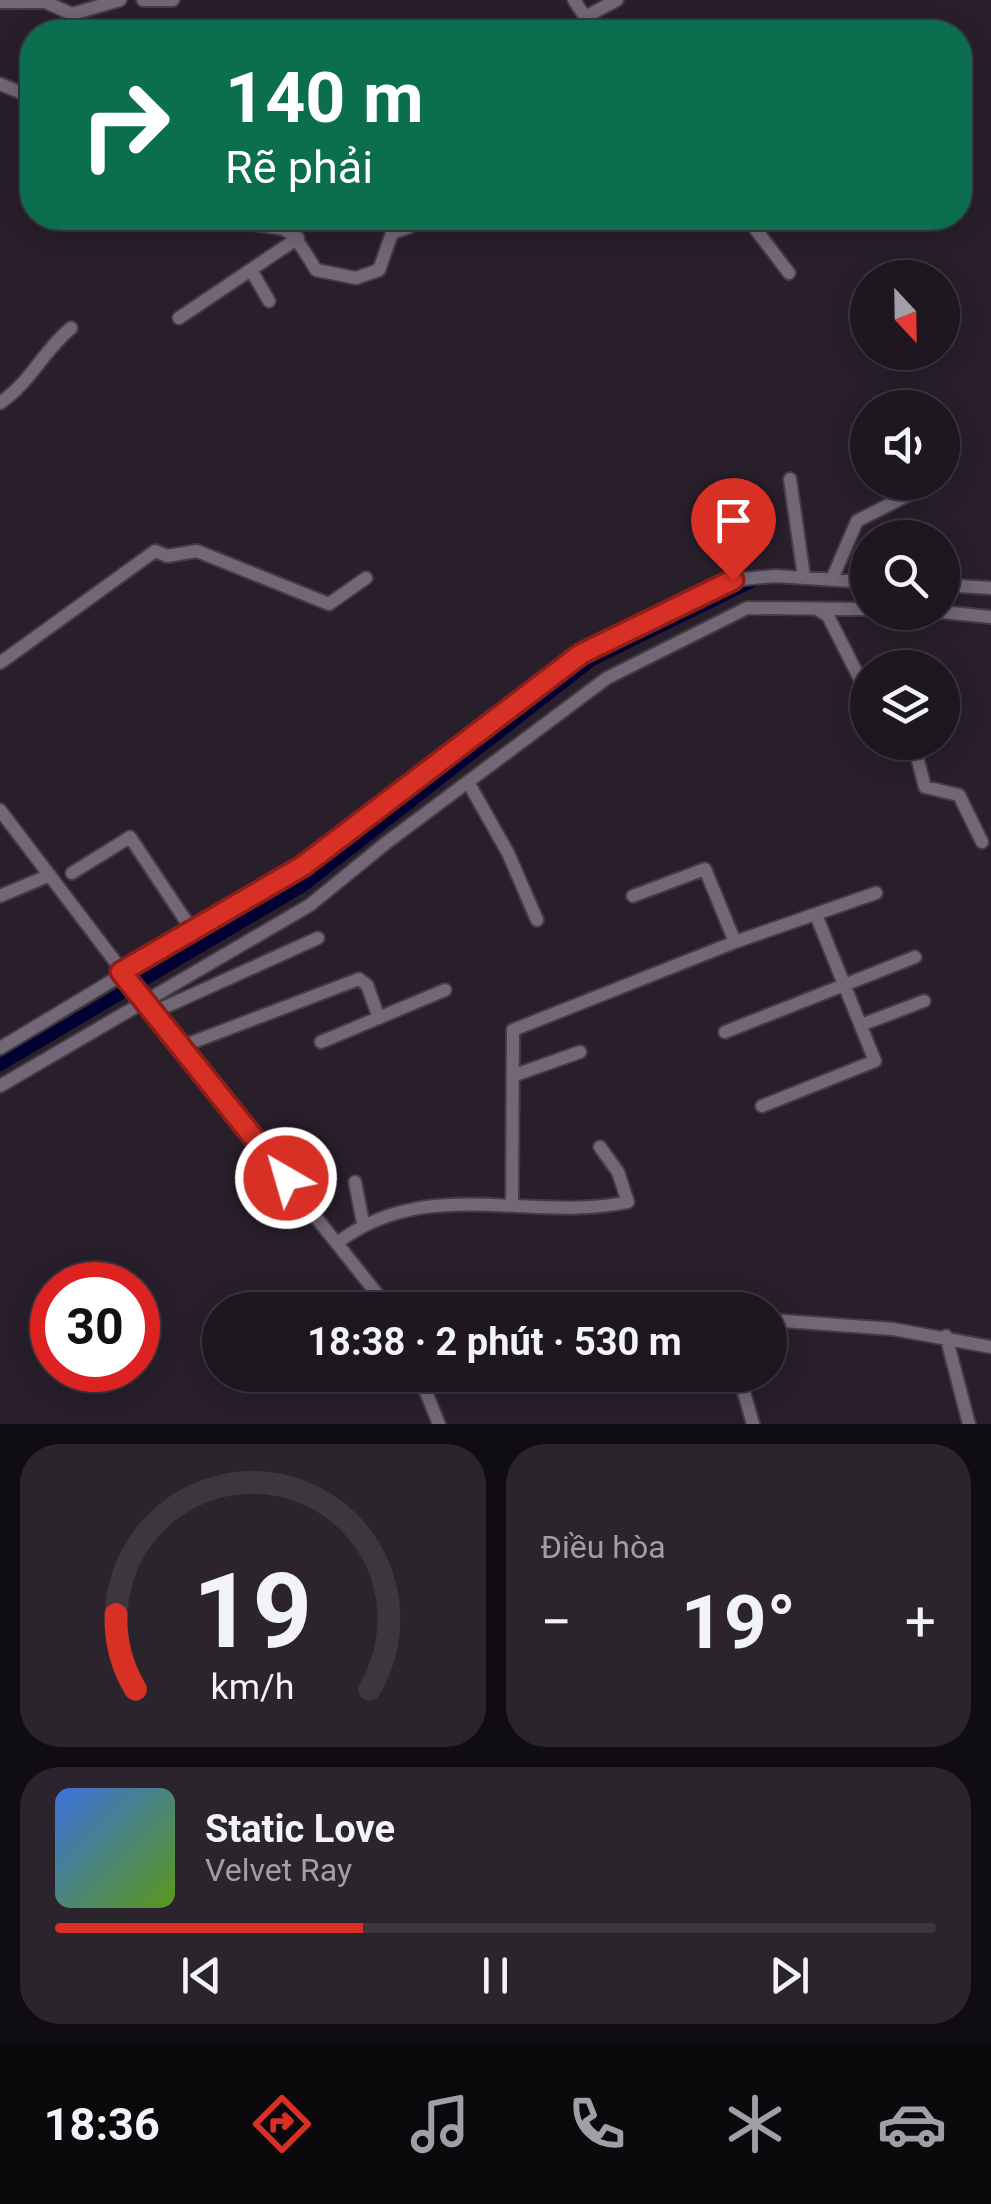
<!DOCTYPE html>
<html lang="vi">
<meta charset="utf-8">
<style>
:root{--surface:#1e1720;--page:#2b242d;--text:#f1f3f6;--muted:#a19fa5;--line:#3c363e;--accent:#d93025}
body{margin:0;font-family:Roboto,sans-serif;background:var(--page);color:var(--text);height:100vh;display:flex;flex-direction:column;font-size:38px;white-space:nowrap}
*{box-sizing:border-box;margin:0}
p{font-size:32px;color:var(--muted)}
.icon{flex:none;width:55px;height:55px;fill:none;stroke:currentColor;stroke-width:2;stroke-linecap:round;stroke-linejoin:round}
.map{position:relative;height:1424px;overflow:hidden}
.details{display:flex;flex-direction:column;gap:20px;padding:20px;background:#100d12;flex:1}
.details>*{flex:none}
.hud{position:absolute;left:20px;top:20px;width:952px;height:210px;border-radius:40px;box-shadow:0 5px 25px #0003,0 0 0 2px var(--line);background:#0b6e4f;color:#fff;overflow:hidden}
.needle{width:65px;rotate:158deg}
.tools{position:absolute;left:850px;top:260px;display:grid;gap:20px}
.tools a{display:grid;place-items:center;width:110px;height:110px;border-radius:50%;background:var(--surface);box-shadow:0 5px 25px #0003,0 0 0 2px var(--line);font-size:50px}
.speed{position:absolute;left:30px;top:1262px;display:flex;gap:20px;font-size:50px;font-weight:700;text-align:center}
.speed>*{display:grid;place-content:center;width:130px;height:130px;border-radius:50%;background:var(--surface);box-shadow:0 5px 25px #0003,0 0 0 2px var(--line);line-height:1}
.speed .limit{border:15px solid #d22;background:#fff;color:#111}
.pin{position:absolute;display:grid;place-items:center;width:85px;height:85px;color:#fff;margin:-102px -42px;border-radius:50% 50% 50% 0;rotate:-45deg;box-shadow:0 0 10px #0007}
.pin .icon{rotate:45deg}
.me{position:absolute;width:110px;margin:-55px;rotate:322deg;stroke-linejoin:round;filter:drop-shadow(0 0 8px #0008)}
.turn{display:flex;align-items:center;gap:35px;height:210px;padding:0 40px;font-size:45px}
.turn .icon{width:130px;height:130px;stroke-width:2.5}
.turn b{display:block;font-size:70px;line-height:85px}
.big{font-size:75px;font-weight:700;line-height:1.1}
.details .widget{flex:1;display:flex;flex-direction:column;justify-content:center;gap:15px;min-width:0;padding:0 35px;border-radius:40px;background:var(--page)}
.details .dial{align-items:center;gap:0}
.dial svg{height:260px;overflow:visible;fill:none;stroke:var(--line);stroke-width:7;stroke-linecap:round;text-anchor:middle}
.dial text{fill:var(--text);stroke:none}
.song{display:flex;align-items:center;gap:30px}
.cover{width:120px;height:120px;border-radius:15px;background:linear-gradient(135deg,hsl(220 70% 55%),hsl(90 70% 35%))}
.played{height:10px;border-radius:5px;background:linear-gradient(90deg,var(--accent) 35%,var(--line) 35%)}
.keys{display:flex;justify-content:space-around;direction:ltr}
.heat{display:flex;justify-content:space-between;align-items:center;font-size:55px;direction:ltr}
.details .tiles{flex:1;display:grid;gap:20px;grid-template-columns:1fr 1fr}
.widget:last-child{grid-column:span 2}
.trip{position:absolute;left:202px;top:1292px;width:585px;height:100px;border-radius:50px;background:var(--surface);box-shadow:0 5px 25px #0003,0 0 0 2px var(--line);font-weight:700;line-height:100px;text-align:center}
.tab-bar{display:flex;height:160px;justify-content:space-around;align-items:center;background:#0c090d;color:var(--muted)}
.tab-bar .icon{width:70px;height:70px}
.tab-bar .selected{color:var(--accent)}
.tab-bar b{font-size:45px;color:var(--text)}
.map>svg:first-child{display:block}
.lines{fill:none;stroke-linecap:round;stroke-linejoin:round}
.canal{stroke:#000032;stroke-width:12}
.minor-casing{stroke:#443b46;stroke-width:16}
.minor{stroke:#726776;stroke-width:12}
.route-casing{stroke:#8d1f18;stroke-width:25}
.route{stroke:#d93025;stroke-width:18}
</style>
<div class="map">
<svg width="991" height="1424" viewBox="0 0 991 1424">
<rect width="100%" height="100%" fill="#281f2b"/>
<g class="lines">
<path class="canal" d="M 0,1065 L 303,886 L 592,660 L 757,579"/>
<g class="minor-casing">
<path id="minor" d="M 143,0 L 173,0
M 574,0 L 595,32
M 0,2 L 45,2 L 72,14 L 120,0
M 585,17 L 617,0
M 0,84 L 32,97
M 232,218 C 288,238 280,209 316,270 L 356,278 L 379,270 L 392,233 L 409,227
M 747,218 L 789,273
M 251,270 L 269,301
M 179,318 L 298,238
M 0,403 C 31,382 43,351 71,328
M 790,479 L 804,577
M 832,579 L 857,521 L 906,496
M 942,585 L 991,588
M 817,609 L 828,616 L 868,695
M 942,612 L 991,617
M 0,663 L 155,551 L 167,556 L 197,551 L 329,604 L 366,578
M 913,742 L 925,787 L 959,795 L 982,842
M 468,782 L 508,853 L 537,920
M 0,810 L 180,1047 L 390,1310
M 72,873 L 130,837 L 192,930
M 0,896 L 50,875
M 633,896 L 705,869 L 735,942
M 154,1012 L 318,938
M 861,1025 L 924,1001
M 725,1032 L 915,957
M 321,1042 L 445,990
M 180,1047 L 359,979 L 367,985 L 379,1018
M 0,1048 L 303,866 L 581,655 L 733,580 L 775,576 L 868,582
M 515,1075 L 580,1052
M 0,1086 L 310,905 L 386,843 L 607,678 L 747,608 L 868,609
M 762,1106 L 875,1061 L 816,915
M 355,1182 L 363,1223
M 512,1205 L 513,1030 L 735,942 L 876,893
M 337,1243 C 427,1174 530,1223 628,1202 L 618,1172 L 600,1147
M 409,1310 L 512,1298 L 643,1310
M 770,1320 L 893,1329 L 991,1347
M 946,1336 L 969,1424
M 419,1375 L 439,1424
M 739,1375 L 753,1424"/>
</g>
<use href="#minor" class="minor"/>
</g>
<g class="lines">
<g class="route-casing">
<path id="route" d="M 286,1178 L 121,972 L 303,866 L 581,654 L 733,580"/>
</g>
<use href="#route" class="route"/>
</g>
</svg>
<div class="tools">
<a><svg class="needle" viewBox="-14 -14 28 28"><path d="M0-13l5 13h-10z" fill="#e53935"/><path d="M0 13l5-13h-10z" fill="#a19fa5"/></svg></a>
<a><svg class="icon" aria-label="sound" viewBox="0 0 24 24"><path d="M4 9h4l5-4v14l-5-4H4zM17 9q2 3 0 6"/></svg></a>
<a><svg class="icon" aria-label="search" viewBox="0 0 24 24"><circle cx="10" cy="10" r="6"/><path d="M15 15l6 6"/></svg></a>
<a><svg class="icon" aria-label="layers" viewBox="0 0 24 24"><path d="M12 4l9 5-9 5-9-5zM3 14l9 5 9-5"/></svg></a>
</div>
<div class="speed"><div class="limit">30</div></div>
<div class="pin" style="left:733px;top:580px;background:#d93025"><svg class="icon" aria-label="arrive" viewBox="0 0 24 24"><path d="M6 21V4h12l-3 4 3 4H6"/></svg></div>
<svg class="me" style="left:286px;top:1178px" viewBox="-20 -20 40 40"><circle r="17" fill="#d93025" stroke="#fff" stroke-width="3"/><path d="M0-11L8 9 0 5-8 9z" fill="#fff"/></svg>
<div class="trip">18:38 · 2 phút · 530 m</div>
<div class="hud">
<div class="turn"><svg class="icon" aria-label="right" viewBox="0 0 24 24"><path d="M7 20v-9h11M14 6l5 5-5 5"/></svg><div><b>140 m</b>Rẽ phải</div></div>
</div>
</div>
<section class="details">
<div class="tiles">
<div class="widget dial"><svg viewBox="0 0 100 80">
<path d="M14 69A42 42 0 1 1 86 69"/>
<path d="M14 69A42 42 0 0 1 8 46" stroke="#d93025"/>
<text x="50" y="56" font-size="32" font-weight="700">19</text>
<text x="50" y="72" font-size="11">km/h</text>
</svg></div>
<div class="widget"><p>Điều hòa</p>
<div class="heat"><a>−</a><b class="big">19°</b><a>+</a></div>
</div>
<div class="widget">
<div class="song"><i class="cover"></i><div><b>Static Love</b><p>Velvet Ray</p></div></div>
<div class="played"></div>
<div class="keys"><svg class="icon" aria-label="previous" viewBox="0 0 24 24"><path d="M18 5L8 12l10 7zM5 5v14"/></svg><svg class="icon" aria-label="pause" viewBox="0 0 24 24"><path d="M8 5v14M16 5v14"/></svg><svg class="icon" aria-label="next" viewBox="0 0 24 24"><path d="M6 5l10 7-10 7zM19 5v14"/></svg></div>
</div>
</div>
</section>
<nav class="tab-bar">
<b>18:36</b>
<svg class="icon selected" aria-label="directions" viewBox="0 0 24 24"><path d="M12 3l9 9-9 9-9-9zM9 14v-3h6M13 9l2 2-2 2"/></svg>
<svg class="icon" aria-label="music" viewBox="0 0 24 24"><path d="M9 18V5l10-2v13"/><circle cx="6" cy="18" r="3"/><circle cx="16" cy="16" r="3"/></svg>
<svg class="icon" aria-label="phone" viewBox="0 0 24 24"><path d="M5 4h4l2 5-3 2q2 4 5 5l2-3 5 2v4C11 20 4 13 5 4z"/></svg>
<svg class="icon" aria-label="climate" viewBox="0 0 24 24"><path d="M12 3v18M4 7l16 10M4 17L20 7"/></svg>
<svg class="icon" aria-label="car" viewBox="0 0 24 24"><path d="M5 17H2v-5l4-1 3-4h7l3 4 3 1v5h-3M9 17h6M6 11h13"/><circle cx="7" cy="17" r="2"/><circle cx="17" cy="17" r="2"/></svg>
</nav>
